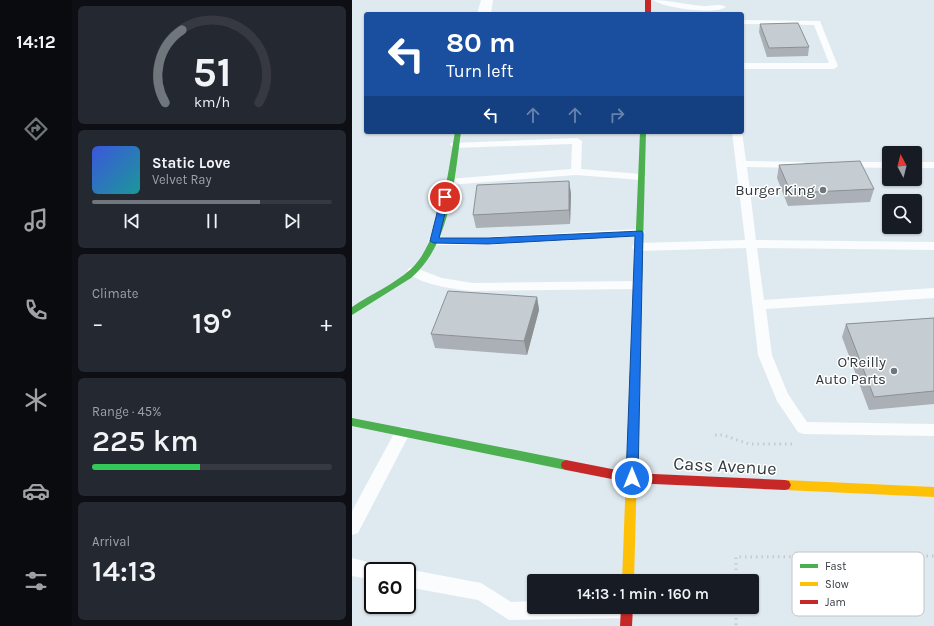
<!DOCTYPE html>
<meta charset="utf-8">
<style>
:root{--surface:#171b24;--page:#242831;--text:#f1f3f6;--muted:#9ea1a6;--line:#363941;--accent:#6f777c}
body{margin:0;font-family:Karla,sans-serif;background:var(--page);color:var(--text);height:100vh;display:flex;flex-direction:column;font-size:15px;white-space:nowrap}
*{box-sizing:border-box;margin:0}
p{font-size:13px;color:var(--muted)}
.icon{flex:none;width:22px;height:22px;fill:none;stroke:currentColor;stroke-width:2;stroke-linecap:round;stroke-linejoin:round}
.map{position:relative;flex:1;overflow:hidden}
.sheet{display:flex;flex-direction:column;gap:6px;padding:6px;background:#0d0f14;width:280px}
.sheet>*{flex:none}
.hud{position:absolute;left:12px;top:12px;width:380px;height:122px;border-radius:4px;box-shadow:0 1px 3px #0004;background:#1a4fa0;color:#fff;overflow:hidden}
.needle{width:26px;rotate:353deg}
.controls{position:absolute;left:530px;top:146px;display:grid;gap:8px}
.controls a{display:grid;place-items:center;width:40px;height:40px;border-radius:4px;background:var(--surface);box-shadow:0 1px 3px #0004;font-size:20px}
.speed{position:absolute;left:12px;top:562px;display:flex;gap:8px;font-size:20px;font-weight:700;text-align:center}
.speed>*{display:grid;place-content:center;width:52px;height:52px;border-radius:50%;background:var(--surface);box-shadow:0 1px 3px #0004;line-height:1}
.speed .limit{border:2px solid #111;border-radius:6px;background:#fff;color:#111}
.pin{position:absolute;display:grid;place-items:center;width:34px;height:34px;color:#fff;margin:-17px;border:2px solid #fff;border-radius:50%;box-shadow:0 1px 4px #0007}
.me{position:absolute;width:44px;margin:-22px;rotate:0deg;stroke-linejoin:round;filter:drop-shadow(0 0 3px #0008)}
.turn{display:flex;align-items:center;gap:14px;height:84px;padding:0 16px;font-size:18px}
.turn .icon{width:52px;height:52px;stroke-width:2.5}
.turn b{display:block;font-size:28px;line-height:34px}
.lanes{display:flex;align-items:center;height:38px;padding:0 16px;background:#0003;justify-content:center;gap:20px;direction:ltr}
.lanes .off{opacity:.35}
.big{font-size:30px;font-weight:600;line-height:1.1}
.sheet .card{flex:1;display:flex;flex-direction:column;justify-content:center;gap:6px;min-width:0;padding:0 14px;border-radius:6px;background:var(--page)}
.sheet .dial{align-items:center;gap:0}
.dial svg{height:104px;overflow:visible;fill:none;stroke:var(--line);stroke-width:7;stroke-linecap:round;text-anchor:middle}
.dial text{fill:var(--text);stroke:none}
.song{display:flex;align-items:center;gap:12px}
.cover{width:48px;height:48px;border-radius:6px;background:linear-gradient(135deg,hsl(230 70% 55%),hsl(180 70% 35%))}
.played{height:4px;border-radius:2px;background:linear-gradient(90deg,var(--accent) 70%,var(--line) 70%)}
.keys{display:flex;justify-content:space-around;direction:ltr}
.heat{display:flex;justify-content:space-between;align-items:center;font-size:22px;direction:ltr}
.charge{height:6px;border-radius:3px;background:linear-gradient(90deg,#34c759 45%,var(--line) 0)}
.trip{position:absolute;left:175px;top:574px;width:232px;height:40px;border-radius:4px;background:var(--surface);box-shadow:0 1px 3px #0004;font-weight:600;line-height:40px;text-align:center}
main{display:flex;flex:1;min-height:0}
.tabs{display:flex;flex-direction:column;width:72px;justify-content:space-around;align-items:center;background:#090b0e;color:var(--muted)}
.tabs .icon{width:28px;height:28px}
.tabs .on{color:var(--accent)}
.tabs b{font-size:18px;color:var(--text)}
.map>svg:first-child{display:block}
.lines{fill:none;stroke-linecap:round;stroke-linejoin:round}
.path{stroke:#c6cacd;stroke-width:3;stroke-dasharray:1.5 4;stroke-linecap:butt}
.lane{fill:#fafcfd;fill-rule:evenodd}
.street{fill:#fafcfd;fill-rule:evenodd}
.fast{fill:#4caf50;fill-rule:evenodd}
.slow{fill:#ffc107;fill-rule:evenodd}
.jam{fill:#c62828;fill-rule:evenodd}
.wall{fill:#aab0b5}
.shaded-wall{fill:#8b9093}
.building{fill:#c6cdd2;stroke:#8b9093}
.route{fill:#1a73e8;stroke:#114b97}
.poi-dot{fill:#6f777c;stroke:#fff;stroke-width:1.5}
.labels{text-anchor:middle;stroke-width:3;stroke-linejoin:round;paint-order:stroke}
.poi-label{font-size:15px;fill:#32393e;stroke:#fff;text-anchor:end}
.near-street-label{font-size:18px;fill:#32393e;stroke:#fff}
.key{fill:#fff;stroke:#c2c4c5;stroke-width:1}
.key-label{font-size:11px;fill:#32393e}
</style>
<main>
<nav class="tabs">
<b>14:12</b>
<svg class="icon on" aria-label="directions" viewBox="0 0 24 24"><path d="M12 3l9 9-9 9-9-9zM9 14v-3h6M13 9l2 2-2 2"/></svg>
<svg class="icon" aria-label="music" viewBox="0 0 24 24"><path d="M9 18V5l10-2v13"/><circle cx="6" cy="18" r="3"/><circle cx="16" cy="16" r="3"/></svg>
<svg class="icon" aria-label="phone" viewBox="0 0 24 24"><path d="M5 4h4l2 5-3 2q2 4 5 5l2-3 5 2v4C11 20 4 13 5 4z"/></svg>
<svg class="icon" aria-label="climate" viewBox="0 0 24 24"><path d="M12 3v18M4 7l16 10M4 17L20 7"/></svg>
<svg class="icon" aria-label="car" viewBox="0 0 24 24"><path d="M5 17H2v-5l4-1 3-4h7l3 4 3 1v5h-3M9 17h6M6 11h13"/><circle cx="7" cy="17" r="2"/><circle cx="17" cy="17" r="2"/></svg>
<svg class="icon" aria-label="filters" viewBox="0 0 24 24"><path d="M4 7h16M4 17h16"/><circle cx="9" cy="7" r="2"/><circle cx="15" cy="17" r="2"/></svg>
</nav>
<section class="sheet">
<div class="card dial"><svg viewBox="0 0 100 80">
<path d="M14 69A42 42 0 1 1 86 69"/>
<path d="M14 69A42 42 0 0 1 27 13" stroke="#6f777c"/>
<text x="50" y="56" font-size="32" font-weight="700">51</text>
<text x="50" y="72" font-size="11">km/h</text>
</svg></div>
<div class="card">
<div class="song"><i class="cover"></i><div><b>Static Love</b><p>Velvet Ray</p></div></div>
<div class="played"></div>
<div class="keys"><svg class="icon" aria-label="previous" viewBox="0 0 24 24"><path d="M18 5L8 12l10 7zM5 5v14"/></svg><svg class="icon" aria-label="pause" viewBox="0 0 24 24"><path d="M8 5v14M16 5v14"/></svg><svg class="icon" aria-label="next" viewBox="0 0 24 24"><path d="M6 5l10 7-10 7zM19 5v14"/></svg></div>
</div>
<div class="card"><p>Climate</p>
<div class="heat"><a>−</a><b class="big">19°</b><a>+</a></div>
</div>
<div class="card"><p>Range · 45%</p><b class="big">225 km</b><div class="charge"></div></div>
<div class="card"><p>Arrival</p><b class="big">14:13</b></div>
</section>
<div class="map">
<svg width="582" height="626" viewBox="0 0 582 626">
<rect width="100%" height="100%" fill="#dfeaf0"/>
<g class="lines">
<path class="path" d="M 363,435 L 371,435 L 397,444 L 440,444
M 384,581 L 384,557 L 582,556
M 384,607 L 384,626"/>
<path class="lane" d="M 301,0 C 318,0 335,5 352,6 C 359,6 369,3 374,7 C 364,15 311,8 301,0 Z
M 390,20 L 468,21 L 486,66 L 482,69 L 390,69 L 390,63 L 477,63 L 462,25 L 390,24 Z
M 380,132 L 390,132 L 394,161 L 451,162 L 456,165 L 451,168 L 395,167 L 404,240 L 582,242 L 582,250 L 405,248 L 412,300 L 582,288 L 582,298 L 414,309 L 420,355 L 436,394 L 455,422 L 582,424 L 582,436 L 451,434 L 446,432 L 425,401 L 406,355 L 394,248 L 286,251 L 282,250 L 280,247 L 282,244 L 286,243 L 393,240 Z
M 225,138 L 230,141 L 229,169 L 289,174 L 294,177 L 289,180 L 224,175 L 96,185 L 91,182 L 96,179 L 219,169 L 220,144 L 103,148 L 98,145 L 99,143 Z
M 493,162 L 537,162 L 537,168 L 489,167 L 488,165 L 489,163 Z
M 563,162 L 582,162 L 582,168 L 563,168 Z
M 287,229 L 291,230 L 293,233 L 291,236 L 136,245 L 82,245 L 78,244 L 76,241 L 78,238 L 82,237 L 136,237 Z
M 61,267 L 90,278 L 121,283 L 285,281 L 289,282 L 291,285 L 289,288 L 285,289 L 121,291 C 106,290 63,284 55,271 L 57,268 Z
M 50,427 L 55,428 L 58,433 L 6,533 L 0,535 L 0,511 L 45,428 Z
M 0,558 L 27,565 L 30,571 L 21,571 L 21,580 L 0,576 Z
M 55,569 L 129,583 L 159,602 L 182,601 L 182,607 L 283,607 L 284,609 L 281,615 L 275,618 L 157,620 L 126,600 L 55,587 L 55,571 L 51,571 Z"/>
<path class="street" d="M 129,0 L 141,0 L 139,14 L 125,14 Z"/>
<path class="fast" d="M 103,132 L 109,132 C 102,181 99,244 59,278 L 0,315 L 0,307 C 19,294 41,285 59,269 C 89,241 96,171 103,132 Z
M 288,132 L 294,132 L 287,396 L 286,399 L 282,400 L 278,399 L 277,396 Z
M 0,418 L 214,460 L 218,462 L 219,465 L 218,468 L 214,470 L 0,426 Z"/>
<path class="slow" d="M 282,392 L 286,393 L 287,396 L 282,581 L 270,581 L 277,396 L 278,393 Z
M 433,480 L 582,487 L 582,497 L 433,490 L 429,489 L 427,485 L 429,481 Z"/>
<path class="jam" d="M 293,0 L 299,0 L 299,14 L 293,14 Z
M 214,460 L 280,473 L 433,480 L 437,481 L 439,485 L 437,489 L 433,490 L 280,483 L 214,470 L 210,468 L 209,465 L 210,462 Z
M 269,607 L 281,607 L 280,626 L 268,626 Z"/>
</g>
<path class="wall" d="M 408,24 L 457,47 L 456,56 L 415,57 L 407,32 Z
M 427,165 L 522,189 L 518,202 L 436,206 L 425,178 Z
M 217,181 L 219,194 L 218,224 L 124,228 L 121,215 Z
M 185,297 L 187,310 L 175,355 L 83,348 L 79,334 Z
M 582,318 L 582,404 L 517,410 L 490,337 L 494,324 Z"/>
<path class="shaded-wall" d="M 217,181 L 219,194 L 218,224 L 217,210 Z
M 185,297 L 187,310 L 175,355 L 172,341 Z"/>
<path class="building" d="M 446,23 L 457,47 L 417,48 L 408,24 Z
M 508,161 L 522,189 L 439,193 L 427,165 Z
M 217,181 L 217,210 L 121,215 L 125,185 Z
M 96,291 L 185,297 L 172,341 L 79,334 Z
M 582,318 L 582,391 L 522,397 L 494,324 Z"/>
<path class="route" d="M 93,194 L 97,197 L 87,238 L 136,238 L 290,231 L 291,233 L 286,478 L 284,481 L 280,483 L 276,481 L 274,478 L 283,236 L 136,244 L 82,243 L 78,241 L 89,197 Z"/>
<g class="poi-dot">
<circle cx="471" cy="190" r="4"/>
<circle cx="542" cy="371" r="4"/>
</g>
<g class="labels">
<g class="poi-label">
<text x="463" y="195">Burger King</text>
<text x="534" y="367">O'Reilly<tspan x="534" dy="17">Auto Parts</tspan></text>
</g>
<g class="near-street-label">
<text transform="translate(373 466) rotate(3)" y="6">Cass Avenue</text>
</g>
</g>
<rect x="440" y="552" width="132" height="64" rx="6" class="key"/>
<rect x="448" y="564" width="18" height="4" fill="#4caf50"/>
<rect x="448" y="582" width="18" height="4" fill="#ffc107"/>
<rect x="448" y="600" width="18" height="4" fill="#c62828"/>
<g class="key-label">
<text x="473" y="570">Fast</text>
<text x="473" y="588">Slow</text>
<text x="473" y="606">Jam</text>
</g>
</svg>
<div class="controls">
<a><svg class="needle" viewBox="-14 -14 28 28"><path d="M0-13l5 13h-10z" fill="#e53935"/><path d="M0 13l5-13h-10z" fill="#9ea1a6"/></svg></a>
<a><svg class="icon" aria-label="search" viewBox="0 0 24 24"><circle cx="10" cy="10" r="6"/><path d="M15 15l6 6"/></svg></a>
</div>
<div class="speed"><div class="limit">60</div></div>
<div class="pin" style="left:93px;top:197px;background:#d93025"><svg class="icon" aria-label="arrive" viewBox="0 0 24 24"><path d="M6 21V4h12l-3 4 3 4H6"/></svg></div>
<svg class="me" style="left:280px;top:478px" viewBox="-20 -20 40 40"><circle r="17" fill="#1a73e8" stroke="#fff" stroke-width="3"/><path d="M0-11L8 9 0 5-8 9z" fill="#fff"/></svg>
<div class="trip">14:13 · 1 min · 160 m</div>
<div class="hud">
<div class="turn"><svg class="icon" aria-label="left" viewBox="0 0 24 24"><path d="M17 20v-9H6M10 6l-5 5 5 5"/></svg><div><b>80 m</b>Turn left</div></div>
<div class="lanes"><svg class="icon" aria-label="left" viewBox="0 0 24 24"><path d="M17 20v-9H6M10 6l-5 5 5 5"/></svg><svg class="icon off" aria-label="ahead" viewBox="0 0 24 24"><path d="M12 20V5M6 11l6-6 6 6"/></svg><svg class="icon off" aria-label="ahead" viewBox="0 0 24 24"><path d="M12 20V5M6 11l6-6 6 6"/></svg><svg class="icon off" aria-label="right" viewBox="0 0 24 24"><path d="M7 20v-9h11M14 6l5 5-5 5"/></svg></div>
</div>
</div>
</main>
